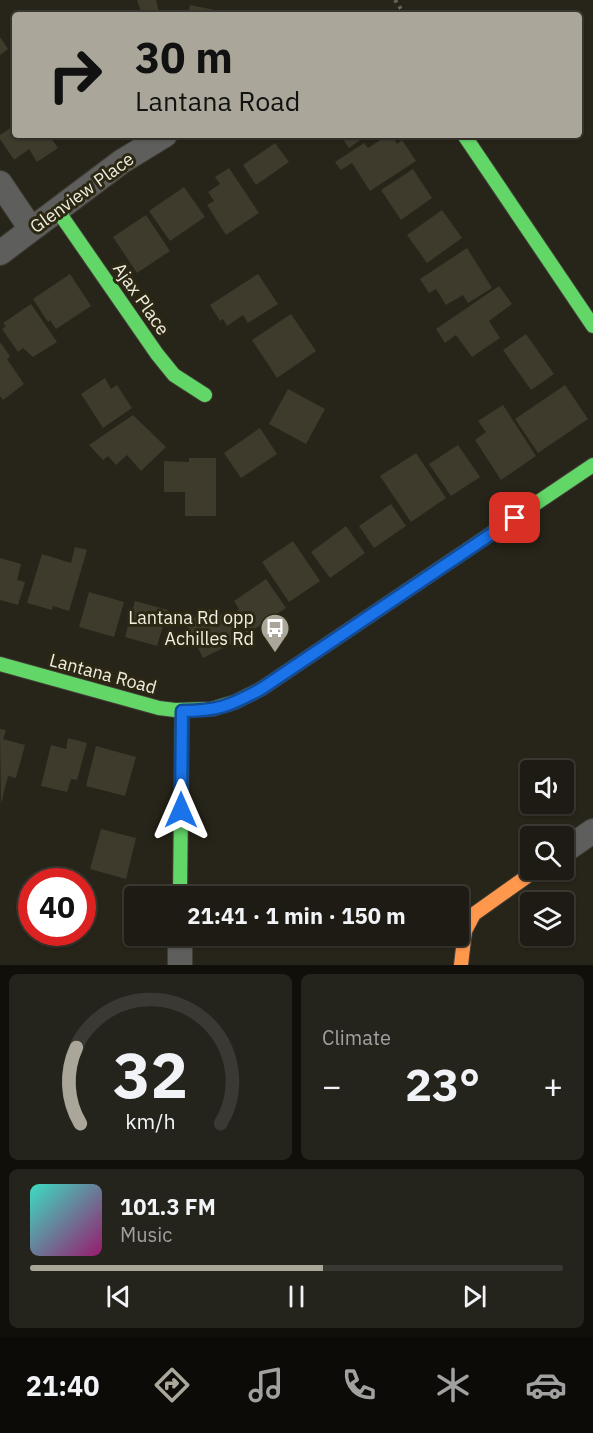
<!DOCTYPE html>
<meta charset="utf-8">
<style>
:root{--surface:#1d1b13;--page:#25241c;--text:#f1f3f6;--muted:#a0a1a0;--line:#3b3933;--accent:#aaa79a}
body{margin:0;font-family:"IBM Plex Sans",sans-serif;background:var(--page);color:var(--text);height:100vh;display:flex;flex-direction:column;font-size:22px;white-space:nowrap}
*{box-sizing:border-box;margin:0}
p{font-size:20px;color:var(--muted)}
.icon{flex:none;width:33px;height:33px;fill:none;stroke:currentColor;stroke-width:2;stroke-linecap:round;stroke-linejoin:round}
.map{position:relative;height:965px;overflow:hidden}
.details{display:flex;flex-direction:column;gap:9px;padding:9px;background:#100f0a;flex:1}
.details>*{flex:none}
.guide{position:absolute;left:12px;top:12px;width:570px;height:126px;border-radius:6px;box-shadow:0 2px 4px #0004,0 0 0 2px var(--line);background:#aaa79a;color:#111;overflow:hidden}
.controls{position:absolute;left:520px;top:760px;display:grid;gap:12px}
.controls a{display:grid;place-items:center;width:54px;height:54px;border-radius:6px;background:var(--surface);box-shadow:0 2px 4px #0004,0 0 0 2px var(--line);font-size:30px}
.speed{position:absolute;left:18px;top:868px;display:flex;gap:12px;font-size:30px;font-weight:700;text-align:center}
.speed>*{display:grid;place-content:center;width:78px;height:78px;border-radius:50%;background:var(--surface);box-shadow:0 2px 4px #0004,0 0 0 2px var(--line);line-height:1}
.speed .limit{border:9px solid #d22;background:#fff;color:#111}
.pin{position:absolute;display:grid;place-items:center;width:51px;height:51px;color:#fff;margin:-26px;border-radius:12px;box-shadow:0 3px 9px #0006}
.me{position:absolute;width:66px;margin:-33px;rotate:0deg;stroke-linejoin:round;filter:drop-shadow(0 0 4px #0008)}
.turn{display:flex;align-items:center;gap:21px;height:126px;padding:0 24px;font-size:27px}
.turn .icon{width:78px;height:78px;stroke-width:2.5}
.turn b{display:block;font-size:42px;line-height:51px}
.big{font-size:45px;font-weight:800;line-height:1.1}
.details .tile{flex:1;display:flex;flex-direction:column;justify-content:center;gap:9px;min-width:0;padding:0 21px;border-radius:9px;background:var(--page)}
.details .dial{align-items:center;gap:0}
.dial svg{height:156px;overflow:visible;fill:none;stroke:var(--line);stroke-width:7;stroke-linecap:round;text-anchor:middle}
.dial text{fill:var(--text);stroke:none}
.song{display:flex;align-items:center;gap:18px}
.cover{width:72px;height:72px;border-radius:9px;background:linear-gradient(135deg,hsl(170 70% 55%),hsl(320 70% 35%))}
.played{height:6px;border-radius:3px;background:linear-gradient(90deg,var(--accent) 55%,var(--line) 55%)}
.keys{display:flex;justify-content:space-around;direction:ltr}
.heat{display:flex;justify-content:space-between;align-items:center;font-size:33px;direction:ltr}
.details .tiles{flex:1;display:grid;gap:9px;grid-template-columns:1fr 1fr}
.tile:last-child{grid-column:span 2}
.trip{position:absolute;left:124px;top:886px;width:345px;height:60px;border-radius:6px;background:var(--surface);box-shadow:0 2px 4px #0004,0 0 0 2px var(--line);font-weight:800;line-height:60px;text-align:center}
.menu{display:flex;height:96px;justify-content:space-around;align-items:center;background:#0c0b08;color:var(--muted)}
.menu .icon{width:42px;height:42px}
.menu .selected{color:var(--accent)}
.menu b{font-size:27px;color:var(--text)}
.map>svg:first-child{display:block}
.building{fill:#3e3b2c}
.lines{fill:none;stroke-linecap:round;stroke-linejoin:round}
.street-casing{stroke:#423f36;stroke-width:26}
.fast-casing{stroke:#423f36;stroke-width:16}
.slow-casing{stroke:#423f36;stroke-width:16}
.path{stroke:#636361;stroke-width:4;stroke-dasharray:3 4.5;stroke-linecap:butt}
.street{stroke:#5e5e5d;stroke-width:24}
.fast{stroke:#63d668;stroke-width:14}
.slow{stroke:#ff974d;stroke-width:14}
.route-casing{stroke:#114b97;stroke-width:15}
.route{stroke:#1a73e8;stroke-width:10}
.labels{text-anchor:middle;stroke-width:6;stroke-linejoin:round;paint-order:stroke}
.street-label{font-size:18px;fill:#f0eee0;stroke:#2d2813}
.poi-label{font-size:18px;fill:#f0eee0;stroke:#2d2813;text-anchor:end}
</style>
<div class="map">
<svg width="593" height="965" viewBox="0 0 593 965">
<rect width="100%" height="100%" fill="#272419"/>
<path class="building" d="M 137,0 L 156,0 L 160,15 L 142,15 Z
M 190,5 L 235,14 L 235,15 L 188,15 Z
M 0,37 L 8,49 L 0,55 Z
M 15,125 L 15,135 L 49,135 L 58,148 L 37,162 L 29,149 L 14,160 L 0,139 L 0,135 Z
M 340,135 L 367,135 L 349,148 Z
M 388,135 L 392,135 L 397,144 L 402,140 L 416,161 L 370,191 L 352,163 L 341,170 L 335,162 L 364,143 L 368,148 Z
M 275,143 L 289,162 L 256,185 L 243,165 Z
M 229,168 L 259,213 L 226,235 L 207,205 L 214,201 L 208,192 L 220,184 L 215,177 Z
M 413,169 L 432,198 L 401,220 L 381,190 Z
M 184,187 L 205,217 L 170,241 L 149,211 Z
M 442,210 L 462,238 L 427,263 L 407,235 Z
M 146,215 L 170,251 L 137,273 L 113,237 Z
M 467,248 L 492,288 L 468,303 L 463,295 L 446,305 L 436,289 L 429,293 L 420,279 Z
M 70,274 L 91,306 L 56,329 L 50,320 L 48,322 L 33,299 Z
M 258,274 L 278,304 L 248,323 L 243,315 L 227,326 L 223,319 L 220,321 L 210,305 Z
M 499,286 L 512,304 L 489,321 L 500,338 L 472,357 L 456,335 L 445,343 L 436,329 Z
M 31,304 L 57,342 L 33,357 L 23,348 L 18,352 L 2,329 L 6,326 L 3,323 Z
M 291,314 L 316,351 L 277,378 L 252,340 Z
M 526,334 L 554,374 L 531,390 L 503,350 Z
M 0,342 L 10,356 L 7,359 L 24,384 L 3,400 L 0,396 Z
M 105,378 L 111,389 L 117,385 L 132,408 L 103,428 L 81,394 Z
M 565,385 L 588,419 L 538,453 L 515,419 Z
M 288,389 L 325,409 L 306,444 L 269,424 Z
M 503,405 L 536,456 L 501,480 L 475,440 L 486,432 L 478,421 Z
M 133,415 L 166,447 L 141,471 L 127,455 L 116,465 L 108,456 L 103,460 L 89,445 Z
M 260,428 L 277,454 L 241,478 L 224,453 Z
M 458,445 L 480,477 L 451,496 L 429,464 Z
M 416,453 L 446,498 L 411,522 L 380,476 Z
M 189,458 L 216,458 L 216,516 L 185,516 L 185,492 L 164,492 L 164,461 L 189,462 Z
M 391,504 L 406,526 L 374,548 L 359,526 Z
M 346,526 L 365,553 L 330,578 L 311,552 Z
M 293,541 L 320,581 L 289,602 L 262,562 Z
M 75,547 L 87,550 L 69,611 L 53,606 L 52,610 L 27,603 L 42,554 L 71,563 Z
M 0,558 L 21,564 L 17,580 L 25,582 L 18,605 L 0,600 Z
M 266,579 L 286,608 L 247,634 L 233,614 L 239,609 L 234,601 Z
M 89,592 L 124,602 L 114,637 L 79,627 Z
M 135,601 L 168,610 L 157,646 L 125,637 Z
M 210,609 L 214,618 L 225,613 L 239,640 L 203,658 L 185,622 Z
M 0,729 L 6,730 L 3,739 L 25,745 L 16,778 L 8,776 L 1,804 Z
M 68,738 L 87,743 L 77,780 L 71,779 L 67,792 L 41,786 L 51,745 L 66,749 Z
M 96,746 L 136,757 L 125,796 L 86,786 Z
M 101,829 L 136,838 L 126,879 L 90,869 Z"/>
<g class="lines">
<g class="street-casing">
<path id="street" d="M 0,183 L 31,229
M 0,253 L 121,162 L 165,135
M 564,851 L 593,831
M 180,965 L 180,936"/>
</g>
<g class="fast-casing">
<path id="fast" d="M 464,135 L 593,326
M 58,211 L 157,354 L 174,375 L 205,395
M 0,664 L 159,708 L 175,710 L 212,709 L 235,702 L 261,689 L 593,465
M 180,897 L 182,711"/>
</g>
<g class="slow-casing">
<path id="slow" d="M 461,965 L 465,931 L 474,914 L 536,870"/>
</g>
<path class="path" d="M 395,0 L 405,15"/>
<use href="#street" class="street"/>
<use href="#fast" class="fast"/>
<use href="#slow" class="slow"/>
</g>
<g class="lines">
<g class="route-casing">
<path id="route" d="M 181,810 L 182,711 C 217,711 230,706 261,689 L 515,518"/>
</g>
<use href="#route" class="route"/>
</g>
<defs>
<g id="bus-pin" transform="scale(1.5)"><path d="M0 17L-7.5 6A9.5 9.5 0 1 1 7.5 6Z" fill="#aaa79a" stroke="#2d2813"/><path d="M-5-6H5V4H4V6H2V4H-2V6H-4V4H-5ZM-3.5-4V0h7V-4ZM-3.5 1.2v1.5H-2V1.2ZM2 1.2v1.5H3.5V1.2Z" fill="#fff"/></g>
</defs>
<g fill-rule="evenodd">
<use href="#bus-pin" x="275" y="628"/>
</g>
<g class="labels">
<g class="street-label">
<text transform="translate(82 193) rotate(-36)" y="6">Glenview Place</text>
<text transform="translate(141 299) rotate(55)" y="6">Ajax Place</text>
<text transform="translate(103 674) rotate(15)" y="6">Lantana Road</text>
</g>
<g class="poi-label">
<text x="254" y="624">Lantana Rd opp<tspan x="254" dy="21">Achilles Rd</tspan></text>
</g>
</g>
</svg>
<div class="controls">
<a><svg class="icon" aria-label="sound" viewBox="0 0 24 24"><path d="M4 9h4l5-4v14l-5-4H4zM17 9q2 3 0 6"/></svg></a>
<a><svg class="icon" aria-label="search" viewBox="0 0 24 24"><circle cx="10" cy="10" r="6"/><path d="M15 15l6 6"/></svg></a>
<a><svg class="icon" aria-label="layers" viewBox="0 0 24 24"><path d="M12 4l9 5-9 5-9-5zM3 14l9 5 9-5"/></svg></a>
</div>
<div class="speed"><div class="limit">40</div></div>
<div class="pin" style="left:515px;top:518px;background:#d93025"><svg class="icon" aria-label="arrive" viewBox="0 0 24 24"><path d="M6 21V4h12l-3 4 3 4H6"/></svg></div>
<svg class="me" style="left:181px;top:810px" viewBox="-20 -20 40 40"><path d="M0-17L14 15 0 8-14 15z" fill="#1a73e8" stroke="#fff" stroke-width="4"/></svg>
<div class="trip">21:41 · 1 min · 150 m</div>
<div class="guide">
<div class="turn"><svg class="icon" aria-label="right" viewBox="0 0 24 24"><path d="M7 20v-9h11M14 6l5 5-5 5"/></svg><div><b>30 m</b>Lantana Road</div></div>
</div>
</div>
<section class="details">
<div class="tiles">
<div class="tile dial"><svg viewBox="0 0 100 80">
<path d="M14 69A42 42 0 1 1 86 69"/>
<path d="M14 69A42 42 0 0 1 12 30" stroke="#aaa79a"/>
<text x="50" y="56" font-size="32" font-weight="700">32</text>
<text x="50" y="72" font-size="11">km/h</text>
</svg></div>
<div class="tile"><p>Climate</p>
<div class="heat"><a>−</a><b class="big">23°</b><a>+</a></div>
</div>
<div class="tile">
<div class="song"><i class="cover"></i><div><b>101.3 FM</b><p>Music</p></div></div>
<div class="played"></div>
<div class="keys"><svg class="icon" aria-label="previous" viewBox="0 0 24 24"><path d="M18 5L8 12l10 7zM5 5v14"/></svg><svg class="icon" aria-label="pause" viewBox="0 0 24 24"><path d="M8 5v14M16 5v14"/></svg><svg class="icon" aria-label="next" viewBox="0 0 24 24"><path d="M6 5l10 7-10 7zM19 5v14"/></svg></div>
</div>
</div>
</section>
<nav class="menu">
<b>21:40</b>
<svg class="icon selected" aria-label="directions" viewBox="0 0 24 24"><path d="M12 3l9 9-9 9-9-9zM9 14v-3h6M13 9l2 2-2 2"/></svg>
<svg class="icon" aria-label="music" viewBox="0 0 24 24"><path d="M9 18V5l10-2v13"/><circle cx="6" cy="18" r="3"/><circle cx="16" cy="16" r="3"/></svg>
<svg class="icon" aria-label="phone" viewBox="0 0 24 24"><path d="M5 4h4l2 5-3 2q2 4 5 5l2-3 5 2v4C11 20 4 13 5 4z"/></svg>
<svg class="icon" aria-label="climate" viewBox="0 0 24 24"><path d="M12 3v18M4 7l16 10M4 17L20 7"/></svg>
<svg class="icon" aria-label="car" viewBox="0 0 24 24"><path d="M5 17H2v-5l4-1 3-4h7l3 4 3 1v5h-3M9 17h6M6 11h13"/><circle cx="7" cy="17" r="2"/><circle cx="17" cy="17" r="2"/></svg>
</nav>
